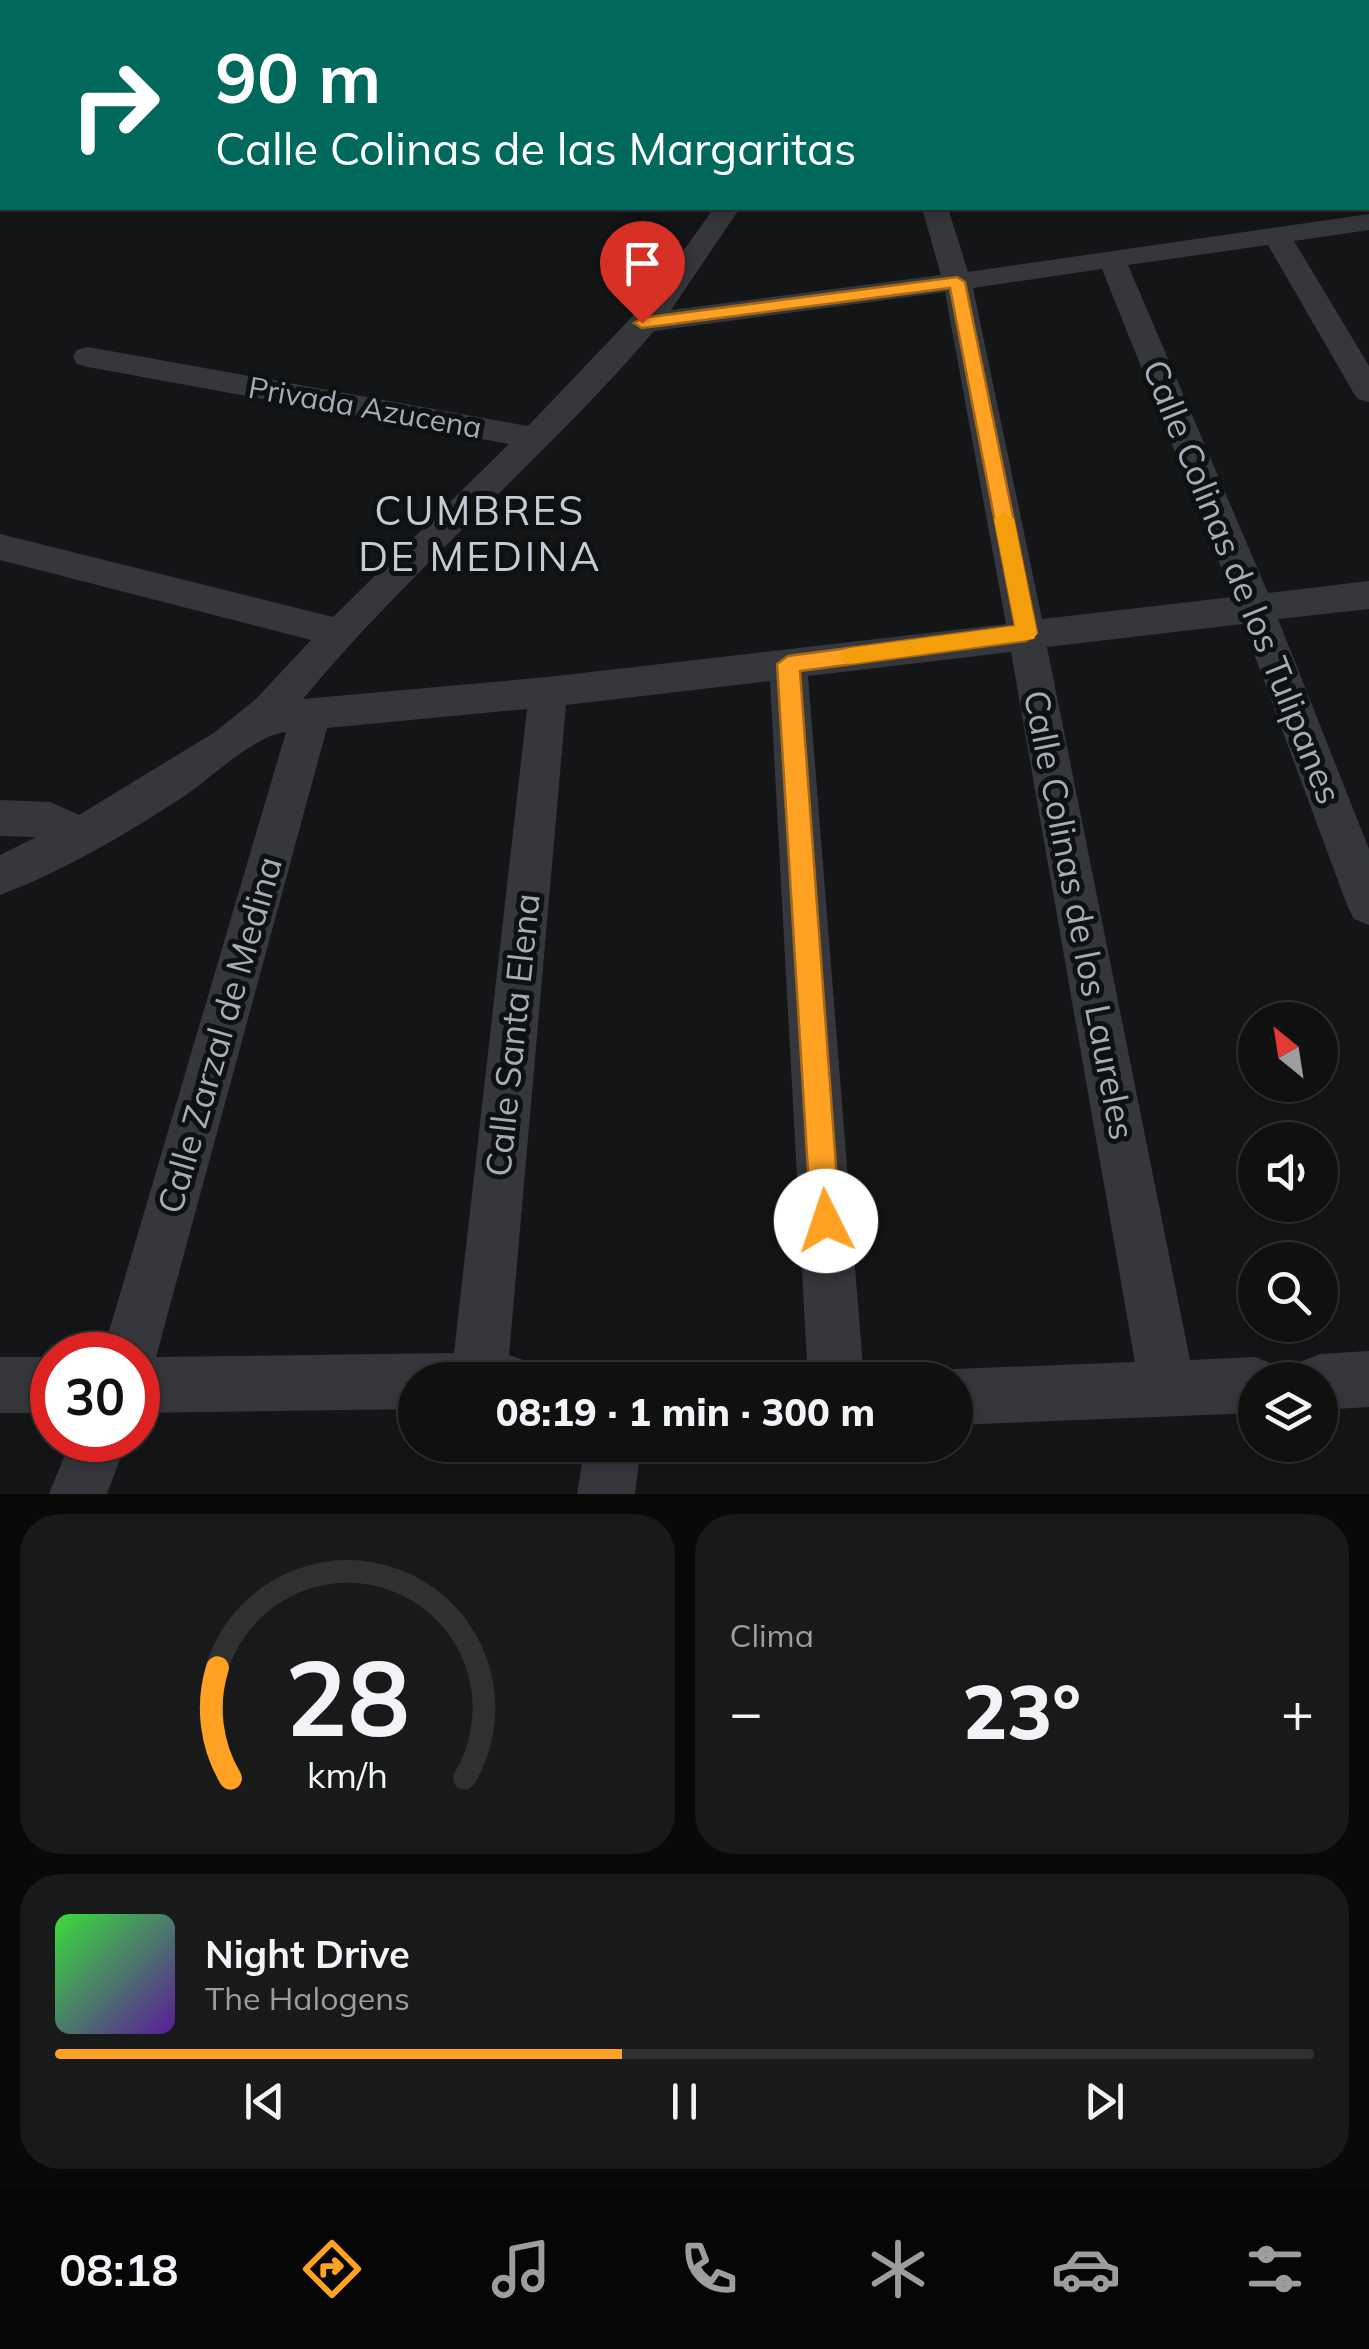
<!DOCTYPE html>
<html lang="es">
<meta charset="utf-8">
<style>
:root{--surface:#0f1010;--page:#181919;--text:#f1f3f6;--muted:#9b9d9f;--line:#2f3030;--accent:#ffa224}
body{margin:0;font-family:Mulish,sans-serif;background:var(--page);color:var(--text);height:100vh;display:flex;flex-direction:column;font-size:38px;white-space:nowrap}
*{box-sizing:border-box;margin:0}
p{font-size:32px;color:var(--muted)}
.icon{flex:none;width:55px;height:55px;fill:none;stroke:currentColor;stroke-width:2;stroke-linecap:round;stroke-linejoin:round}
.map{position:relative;height:1494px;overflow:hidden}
.drawer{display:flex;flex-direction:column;gap:20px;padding:20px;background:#080909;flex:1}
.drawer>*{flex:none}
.top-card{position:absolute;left:0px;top:0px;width:1370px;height:210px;box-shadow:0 5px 15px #0003,0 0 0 2px var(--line);background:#00695c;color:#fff;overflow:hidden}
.needle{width:65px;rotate:330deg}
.controls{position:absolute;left:1238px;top:1002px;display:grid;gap:20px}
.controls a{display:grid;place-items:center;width:100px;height:100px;border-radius:50%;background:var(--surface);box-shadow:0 5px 15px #0003,0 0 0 2px var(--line);font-size:50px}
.speed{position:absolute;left:30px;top:1332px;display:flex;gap:20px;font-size:50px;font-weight:700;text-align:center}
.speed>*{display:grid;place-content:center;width:130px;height:130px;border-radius:50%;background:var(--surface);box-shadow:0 5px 15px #0003,0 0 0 2px var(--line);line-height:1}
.speed .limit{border:15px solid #d22;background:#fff;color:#111}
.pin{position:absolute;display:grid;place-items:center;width:85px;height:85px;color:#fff;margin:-102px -42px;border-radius:50% 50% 50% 0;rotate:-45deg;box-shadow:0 0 10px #0007}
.pin .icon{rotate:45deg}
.me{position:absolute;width:110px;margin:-55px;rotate:356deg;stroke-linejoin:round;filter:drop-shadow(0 0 8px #0008)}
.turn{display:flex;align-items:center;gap:35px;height:210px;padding:0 50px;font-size:45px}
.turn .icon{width:130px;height:130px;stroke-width:2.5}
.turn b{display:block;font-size:70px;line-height:85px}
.big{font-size:75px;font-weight:800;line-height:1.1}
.drawer .card{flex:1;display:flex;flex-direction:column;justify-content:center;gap:15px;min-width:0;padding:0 35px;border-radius:40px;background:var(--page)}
.drawer .dial{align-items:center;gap:0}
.dial svg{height:260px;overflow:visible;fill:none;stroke:var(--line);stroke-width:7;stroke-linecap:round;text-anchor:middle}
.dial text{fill:var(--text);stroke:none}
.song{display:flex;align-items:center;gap:30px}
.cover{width:120px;height:120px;border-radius:15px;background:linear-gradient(135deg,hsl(120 70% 55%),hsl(270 70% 35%))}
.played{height:10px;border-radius:5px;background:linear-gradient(90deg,var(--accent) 45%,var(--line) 45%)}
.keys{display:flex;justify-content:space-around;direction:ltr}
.heat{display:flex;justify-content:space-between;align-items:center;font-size:55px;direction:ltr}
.drawer .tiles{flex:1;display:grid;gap:20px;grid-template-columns:1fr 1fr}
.card:last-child{grid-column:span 2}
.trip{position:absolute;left:398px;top:1362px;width:575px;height:100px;border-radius:50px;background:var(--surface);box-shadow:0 5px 15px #0003,0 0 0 2px var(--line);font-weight:800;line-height:100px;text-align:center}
.dock{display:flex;height:160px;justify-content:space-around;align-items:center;background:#060606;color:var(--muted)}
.dock .icon{width:70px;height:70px}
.dock .selected{color:var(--accent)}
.dock b{font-size:45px;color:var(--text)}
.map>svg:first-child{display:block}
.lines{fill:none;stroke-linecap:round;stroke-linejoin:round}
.minor{fill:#35373c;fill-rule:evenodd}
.route{fill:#ffa224;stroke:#a66917;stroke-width:2.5}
.slow{fill:#f59e0b}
.labels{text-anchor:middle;stroke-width:10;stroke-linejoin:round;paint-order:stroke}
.far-street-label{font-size:30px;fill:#a5acb8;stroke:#0f1011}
.street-label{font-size:35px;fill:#a5acb8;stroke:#0f1011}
.quarter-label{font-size:40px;letter-spacing:2.5px;fill:#c6cbd3;stroke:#0f1011}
</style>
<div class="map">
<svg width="1369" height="1494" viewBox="0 0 1369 1494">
<rect width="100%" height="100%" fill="#141516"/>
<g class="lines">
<path class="minor" d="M 677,0 L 700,0 L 701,2 L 679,2 Z
M 1270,0 L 1294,0 L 1295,2 L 1272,2 Z
M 1368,12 L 1369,12 L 1369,26 L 1368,26 Z
M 1368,102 L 1369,102 L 1369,117 L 1368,117 Z
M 714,208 L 740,208 L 671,310 L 941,275 L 922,208 L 948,208 L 968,272 L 1369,214 L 1369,230 L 1294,241 L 1369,366 L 1369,402 L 1358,399 L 1353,392 L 1268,245 L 1128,265 L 1268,593 L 1369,581 L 1369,609 L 1278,619 L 1369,849 L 1369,925 L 1354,919 L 1347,905 L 1243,624 L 1047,647 L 1190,1360 L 1255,1357 L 1275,1365 L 1281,1380 L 1255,1380 L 1255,1413 L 955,1425 L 955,1380 L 934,1380 L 955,1369 L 1135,1362 L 1011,652 L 808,676 L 864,1380 L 808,1380 L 770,681 L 566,705 L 509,1355 L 523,1360 L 531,1380 L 415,1380 L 415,1409 L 138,1413 L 138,1355 L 102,1355 L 286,732 C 255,735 211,778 183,797 C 126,834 64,871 0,895 L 0,855 L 36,837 L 0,836 L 0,800 L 50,802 L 79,815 L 215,732 L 256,699 L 311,640 L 0,560 L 0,534 L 333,617 L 509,444 L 88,367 L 77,364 L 73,357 L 77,350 L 88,347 L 528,426 L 648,300 ZM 1102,269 L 1233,597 L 1042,619 L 973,288 ZM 945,292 L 1006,624 L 548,677 L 303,699 C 411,568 544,460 654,331 ZM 527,709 L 454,1353 L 156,1357 L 327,728 Z
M 1369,1351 L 1369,1407 L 1320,1410 L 1320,1380 L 1293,1380 L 1300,1362 L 1320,1354 Z
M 0,1357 L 52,1357 L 52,1413 L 0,1413 Z
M 71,1440 L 127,1440 L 107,1494 L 49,1494 Z
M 585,1445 L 641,1445 L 635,1494 L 577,1494 Z"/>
</g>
<path class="route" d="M 957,277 L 965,282 L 1037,633 L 1026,641 L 800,671 L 840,1221 L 836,1231 L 826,1236 L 815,1231 L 811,1221 L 777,664 L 788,656 L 1015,626 L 950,288 L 642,328 L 634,323 L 642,318 Z"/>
<path class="slow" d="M 1004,512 L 1014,519 L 1037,633 L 1034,639 L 850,664 L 842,662 L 839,656 L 842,650 L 850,648 L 1015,626 L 994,519 Z"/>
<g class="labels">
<g class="far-street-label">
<text transform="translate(365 408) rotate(10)" y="10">Privada Azucena</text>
</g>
<g class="street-label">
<text transform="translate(1242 582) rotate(68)" y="12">Calle Colinas de los Tulipanes</text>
<text transform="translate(1079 915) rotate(79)" y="12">Calle Colinas de los Laureles</text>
<text transform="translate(220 1035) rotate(-74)" y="12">Calle Zarzal de Medina</text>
<text transform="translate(513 1035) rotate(-84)" y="12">Calle Santa Elena</text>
</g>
<g class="quarter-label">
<text x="480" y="525">CUMBRES<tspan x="480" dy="46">DE MEDINA</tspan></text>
</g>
</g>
</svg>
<div class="controls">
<a><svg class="needle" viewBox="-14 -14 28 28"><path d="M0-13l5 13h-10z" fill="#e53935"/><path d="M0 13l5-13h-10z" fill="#9b9d9f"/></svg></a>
<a><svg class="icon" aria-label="sound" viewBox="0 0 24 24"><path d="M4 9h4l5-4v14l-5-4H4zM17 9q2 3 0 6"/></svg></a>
<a><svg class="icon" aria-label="search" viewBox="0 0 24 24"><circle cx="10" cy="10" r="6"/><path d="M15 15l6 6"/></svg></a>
<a><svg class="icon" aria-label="layers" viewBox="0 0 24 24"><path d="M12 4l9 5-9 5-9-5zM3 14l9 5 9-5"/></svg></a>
</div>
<div class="speed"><div class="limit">30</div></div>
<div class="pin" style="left:642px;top:323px;background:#d93025"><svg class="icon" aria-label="arrive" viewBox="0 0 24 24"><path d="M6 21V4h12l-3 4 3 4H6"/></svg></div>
<svg class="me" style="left:826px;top:1221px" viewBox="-20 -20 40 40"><circle r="19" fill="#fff"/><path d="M0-13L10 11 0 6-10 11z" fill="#ffa224"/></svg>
<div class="trip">08:19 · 1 min · 300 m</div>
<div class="top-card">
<div class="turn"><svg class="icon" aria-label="right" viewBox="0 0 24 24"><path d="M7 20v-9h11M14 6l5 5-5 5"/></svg><div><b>90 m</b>Calle Colinas de las Margaritas</div></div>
</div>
</div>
<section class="drawer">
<div class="tiles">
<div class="card dial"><svg viewBox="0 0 100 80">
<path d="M14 69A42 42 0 1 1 86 69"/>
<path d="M14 69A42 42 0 0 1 10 35" stroke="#ffa224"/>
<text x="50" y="56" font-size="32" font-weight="700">28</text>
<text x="50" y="72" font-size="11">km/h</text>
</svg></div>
<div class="card"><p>Clima</p>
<div class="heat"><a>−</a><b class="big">23°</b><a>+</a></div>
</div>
<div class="card">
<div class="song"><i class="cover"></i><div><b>Night Drive</b><p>The Halogens</p></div></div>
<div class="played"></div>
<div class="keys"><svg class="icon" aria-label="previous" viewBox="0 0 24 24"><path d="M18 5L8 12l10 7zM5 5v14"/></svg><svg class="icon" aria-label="pause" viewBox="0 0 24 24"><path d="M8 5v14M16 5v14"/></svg><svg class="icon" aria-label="next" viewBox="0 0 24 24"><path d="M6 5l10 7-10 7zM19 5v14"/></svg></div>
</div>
</div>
</section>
<nav class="dock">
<b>08:18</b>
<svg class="icon selected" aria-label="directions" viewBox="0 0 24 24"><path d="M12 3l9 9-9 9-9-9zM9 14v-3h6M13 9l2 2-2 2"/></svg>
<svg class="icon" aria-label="music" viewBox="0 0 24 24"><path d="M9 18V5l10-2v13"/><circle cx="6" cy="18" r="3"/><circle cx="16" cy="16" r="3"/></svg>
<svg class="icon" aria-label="phone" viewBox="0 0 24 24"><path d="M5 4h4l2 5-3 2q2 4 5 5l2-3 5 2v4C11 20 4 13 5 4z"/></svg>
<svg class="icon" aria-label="climate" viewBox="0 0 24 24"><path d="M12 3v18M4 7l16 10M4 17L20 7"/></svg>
<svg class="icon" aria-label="car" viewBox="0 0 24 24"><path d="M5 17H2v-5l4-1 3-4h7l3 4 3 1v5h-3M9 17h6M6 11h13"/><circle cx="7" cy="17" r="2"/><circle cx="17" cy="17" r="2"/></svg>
<svg class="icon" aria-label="filters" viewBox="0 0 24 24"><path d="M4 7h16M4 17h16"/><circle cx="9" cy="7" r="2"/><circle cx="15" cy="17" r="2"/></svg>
</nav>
